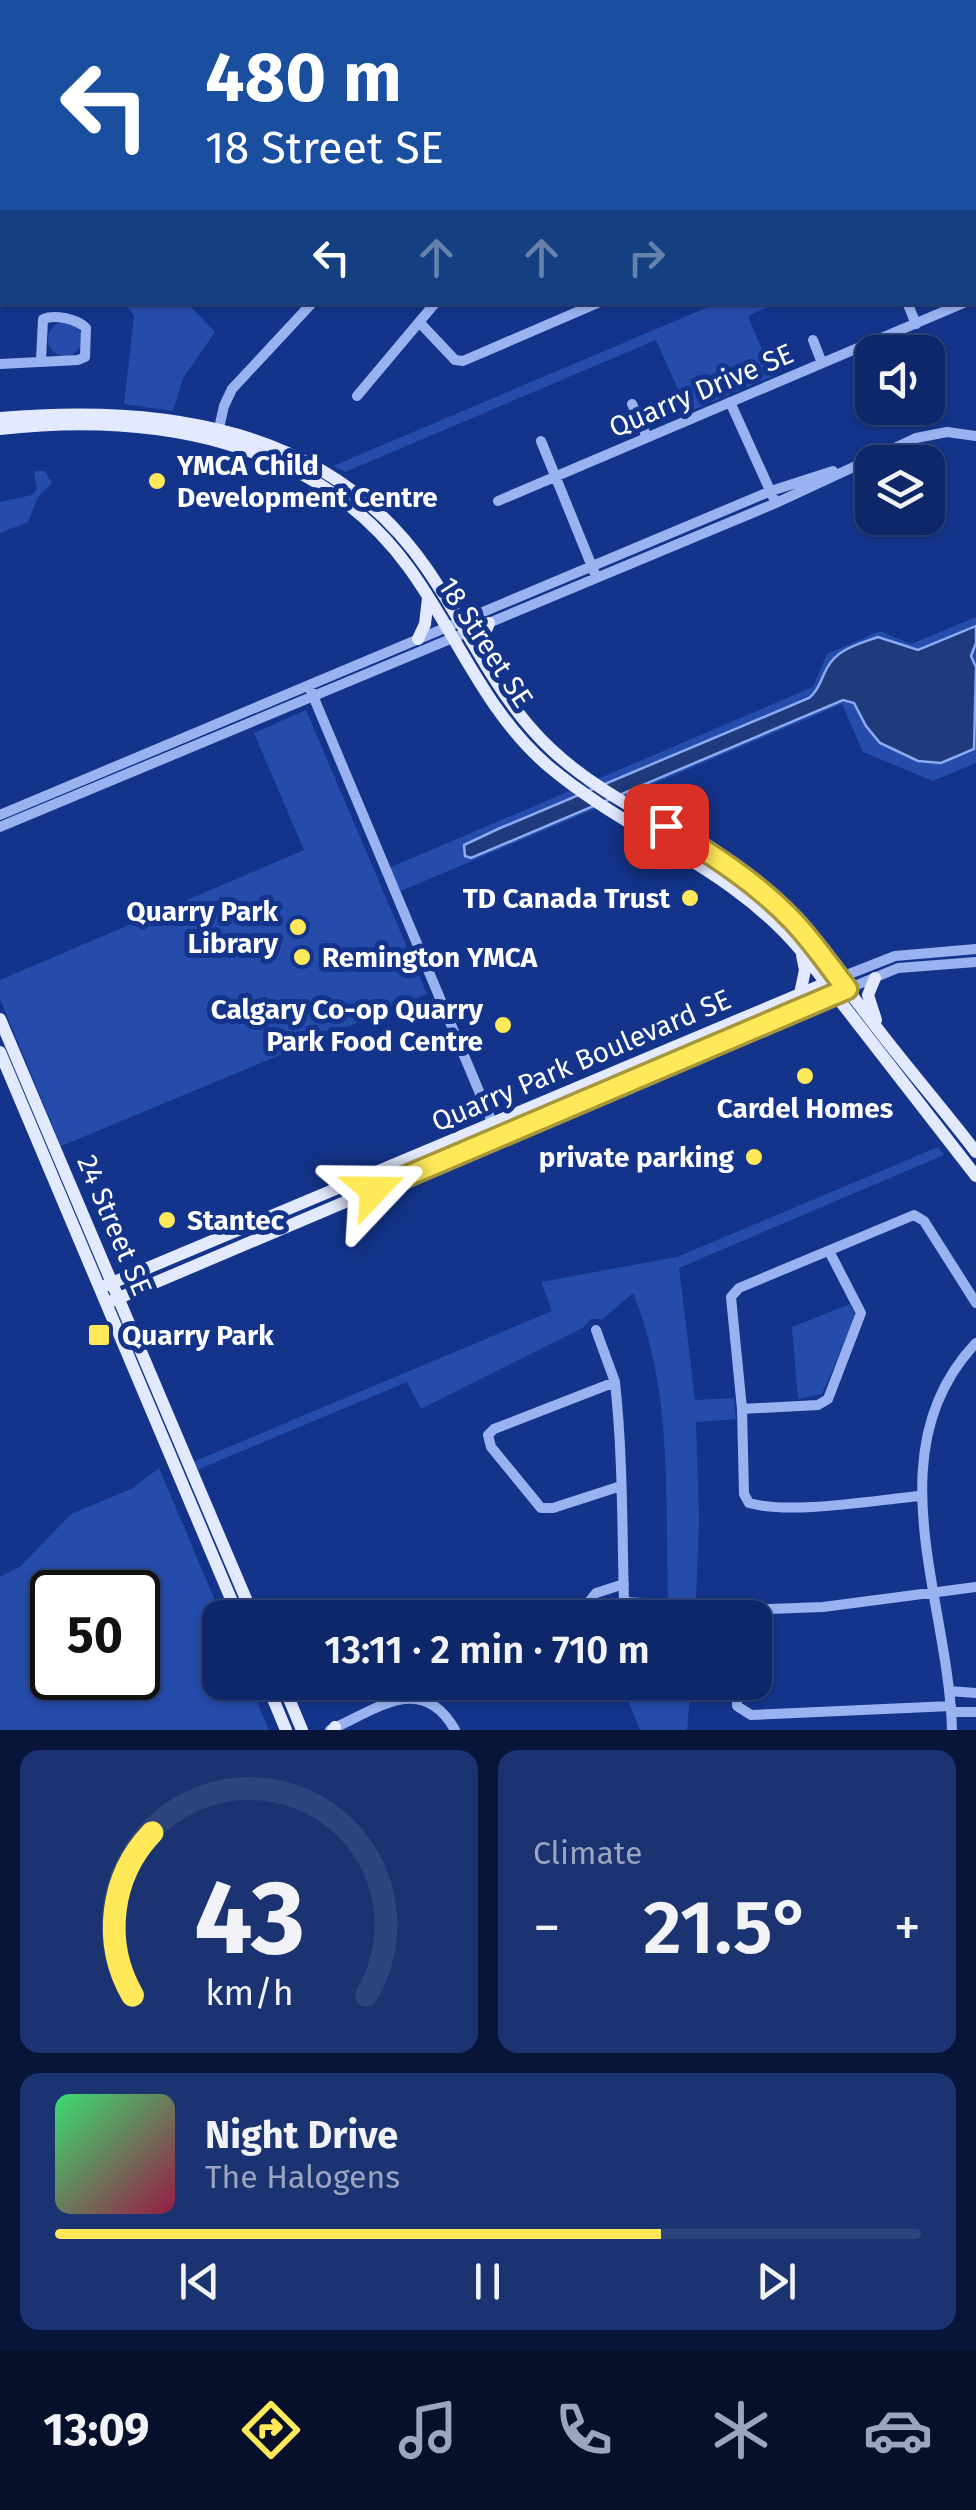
<!DOCTYPE html>
<meta charset="utf-8">
<style>
:root{--surface:#0e2768;--page:#1c3371;--text:#f1f3f6;--muted:#9ba5c0;--line:#2e447c;--accent:#ffe959}
body{margin:0;font-family:"Fira Sans",sans-serif;background:var(--page);color:var(--text);height:100vh;display:flex;flex-direction:column;font-size:38px;white-space:nowrap}
*{box-sizing:border-box;margin:0}
p{font-size:32px;color:var(--muted)}
.icon{flex:none;width:55px;height:55px;fill:none;stroke:currentColor;stroke-width:2;stroke-linecap:round;stroke-linejoin:round}
.map{position:relative;height:1730px;overflow:hidden}
.sheet{display:flex;flex-direction:column;gap:20px;padding:20px;background:#081539;flex:1}
.sheet>*{flex:none}
.guide{position:absolute;left:0px;top:0px;width:978px;height:305px;box-shadow:0 2px 8px #0004,0 0 0 2px var(--line);background:#1a4fa0;color:#fff;overflow:hidden}
.tools{position:absolute;left:855px;top:335px;display:grid;gap:20px}
.tools a{display:grid;place-items:center;width:90px;height:90px;border-radius:20px;background:var(--surface);box-shadow:0 2px 8px #0004,0 0 0 2px var(--line);font-size:50px}
.speed{position:absolute;left:30px;top:1570px;display:flex;gap:20px;font-size:50px;font-weight:700;text-align:center}
.speed>*{display:grid;place-content:center;width:130px;height:130px;border-radius:50%;background:var(--surface);box-shadow:0 2px 8px #0004,0 0 0 2px var(--line);line-height:1}
.speed .limit{border:5px solid #111;border-radius:15px;background:#fff;color:#111}
.pin{position:absolute;display:grid;place-items:center;width:85px;height:85px;color:#fff;margin:-42px;border-radius:20px;box-shadow:0 5px 15px #0006}
.me{position:absolute;width:110px;margin:-55px;rotate:67deg;stroke-linejoin:round;filter:drop-shadow(0 0 8px #0008)}
.turn{display:flex;align-items:center;gap:35px;height:210px;padding:0 40px;font-size:45px}
.turn .icon{width:130px;height:130px;stroke-width:2.5}
.turn b{display:block;font-size:70px;line-height:85px}
.lanes{display:flex;align-items:center;height:95px;padding:0 40px;background:#0003;justify-content:center;gap:50px;direction:ltr}
.lanes .off{opacity:.35}
.big{font-size:75px;font-weight:600;line-height:1.1}
.sheet .card{flex:1;display:flex;flex-direction:column;justify-content:center;gap:15px;min-width:0;padding:0 35px;border-radius:20px;background:var(--page)}
.sheet .dial{align-items:center;gap:0}
.dial svg{height:260px;overflow:visible;fill:none;stroke:var(--line);stroke-width:7;stroke-linecap:round;text-anchor:middle}
.dial text{fill:var(--text);stroke:none}
.song{display:flex;align-items:center;gap:30px}
.cover{width:120px;height:120px;border-radius:15px;background:linear-gradient(135deg,hsl(140 70% 55%),hsl(340 70% 35%))}
.played{height:10px;border-radius:5px;background:linear-gradient(90deg,var(--accent) 70%,var(--line) 70%)}
.keys{display:flex;justify-content:space-around;direction:ltr}
.heat{display:flex;justify-content:space-between;align-items:center;font-size:55px;direction:ltr}
.sheet .tiles{flex:1;display:grid;gap:20px;grid-template-columns:1fr 1fr}
.card:last-child{grid-column:span 2}
.trip{position:absolute;left:202px;top:1600px;width:570px;height:100px;border-radius:20px;background:var(--surface);box-shadow:0 2px 8px #0004,0 0 0 2px var(--line);font-weight:600;line-height:100px;text-align:center}
.menu{display:flex;height:160px;justify-content:space-around;align-items:center;background:#06102a;color:var(--muted)}
.menu .icon{width:70px;height:70px}
.menu .on{color:var(--accent)}
.menu b{font-size:45px;color:var(--text)}
.map>svg:first-child{display:block}
.green{fill:#254caa;fill-rule:evenodd}
.water{fill:#213a7b;stroke:#8bacf4;stroke-width:2.5}
.lines{fill:none;stroke-linecap:round;stroke-linejoin:round}
.minor{stroke:#9ab3f0;stroke-width:10}
.major{stroke:#e3eaff;stroke-width:12}
.route-casing{stroke:#a6973a;stroke-width:25}
.route{stroke:#ffe959;stroke-width:18}
.poi-dot{fill:#ffe959;stroke:#13348a;stroke-width:4}
.labels{text-anchor:middle;stroke-width:10;stroke-linejoin:round;paint-order:stroke}
.street-label{font-size:28px;fill:#fff;stroke:#13348a}
.poi-label{font-size:28px;font-weight:bold;fill:#fff;stroke:#13348a;text-anchor:start}
</style>
<div class="map">
<svg width="976" height="1730" viewBox="0 0 976 1730">
<rect width="100%" height="100%" fill="#13348a"/>
<path class="green" d="M 0,0 L 69,2 L 2,2 L 0,335 Z
M 720,302 L 777,303 L 748,316 L 773,376 L 688,412 L 656,340 L 345,472 L 333,466 Z
M 125,303 L 187,303 L 215,332 L 183,378 L 173,411 L 124,404 L 134,316 Z
M48 339a17 17 0 1 1 34 0a17 17 0 1 1-34 0Z
M 34,471 L 45,471 L 52,483 L 38,497 L 28,522 L 0,533 L 0,502 L 32,495 L 37,490 Z
M 976,617 L 976,763 L 933,781 L 863,752 L 842,704 L 401,891 L 389,868 L 813,687 L 827,654 L 880,631 L 911,644 Z
M 306,710 L 427,994 L 61,1146 L 0,999 L 0,980 L 304,850 L 254,733 Z
M 938,1147 L 944,1155 L 679,1268 L 695,1400 L 734,1398 L 736,1419 L 696,1422 L 699,1520 L 696,1601 L 668,1599 C 665,1496 673,1390 633,1293 L 603,1319 L 591,1319 L 584,1327 L 421,1409 L 407,1382 L 197,1470 L 193,1462 L 552,1311 L 541,1282 L 677,1257 Z
M 850,1304 L 856,1317 L 822,1394 L 798,1399 L 792,1327 Z
M 159,1468 L 222,1617 L 220,1682 L 249,1683 L 269,1730 L 0,1730 L 0,1577 L 21,1566 L 71,1514 L 133,1488 ZM 52,1592 L 138,1592 L 138,1678 L 52,1678 Z
M 652,1683 L 691,1683 L 687,1730 L 640,1730 L 625,1693 Z"/>
<path class="water" d="M 976,626 L 976,643 L 971,656 L 976,667 L 974,749 L 941,763 L 918,761 L 880,743 L 866,726 L 854,703 L 843,700 L 471,858 L 465,856 L 464,845 L 498,829 L 809,698 C 819,690 821,679 827,668 C 837,649 859,644 878,637 L 918,650 Z"/>
<g class="lines">
<path class="minor" d="M 144,0 L 149,2
M 830,0 L 831,2
M 158,2 L 159,0
M 257,2 L 261,0
M 465,2 L 468,0
M 796,2 L 803,0
M 975,187 L 976,189
M 975,299 L 976,298
M 907,302 L 916,324
M 421,324 L 455,360 L 463,361 L 600,302
M 813,340 L 822,363
M 0,364 L 78,360 L 85,357 L 86,328 C 77,319 55,314 43,319 L 41,360
M 357,396 L 436,302
M 730,402 L 773,497
M 632,404 L 647,437
M 217,437 L 224,406 L 232,389 L 313,302
M 541,441 L 595,574
M 498,501 L 966,302
M 311,691 L 494,1127
M 0,815 L 771,491 L 833,471
M 0,827 L 776,503 L 916,438 L 947,432 L 976,436
M 839,978 L 895,956 L 976,949
M 847,989 L 898,968 L 976,962
M 596,1330 L 615,1382
M 742,1409 L 818,1405 L 828,1399 L 861,1313 L 829,1251
M 621,1486 L 553,1508 L 541,1508 L 491,1447 L 488,1435 L 494,1429 L 615,1382 C 623,1455 622,1529 624,1602 L 624,1618
M 920,1496 C 875,1500 791,1515 749,1503 L 744,1494 L 742,1409 L 731,1297 L 739,1288 L 914,1215 L 924,1221 L 976,1303
M 624,1602 L 680,1605 L 689,1610
M 624,1614 L 823,1607 L 976,1587
M 591,1618 L 588,1603 L 596,1593 L 624,1584
M 737,1682 L 737,1706 L 751,1715 L 951,1706
M 949,1691 L 976,1693
M 951,1712 L 976,1712
M 330,1730 C 376,1710 422,1671 455,1730
M 952,1730 C 949,1602 873,1451 976,1343"/>
<path class="major" d="M 0,418 C 161,404 329,426 427,569 C 469,630 497,699 552,750 C 611,805 691,833 753,885 C 802,925 838,978 877,1028 C 909,1070 944,1110 976,1152
M 0,429 C 150,412 315,438 409,568 C 457,634 484,710 547,765 C 628,834 732,867 802,952 L 976,1176
M 418,639 L 425,624 L 428,598
M 483,655 L 483,638 L 489,623
M 875,978 L 868,995 L 876,1020
M 800,994 L 805,970 L 802,955
M 0,1019 L 254,1618
M 0,1052 L 239,1618
M 100,1288 L 831,981
M 107,1303 L 840,992
M 266,1682 L 286,1730
M 282,1682 L 302,1730
M 333,1730 L 335,1727"/>
</g>
<g class="lines">
<g class="route-casing">
<path id="route" d="M 374,1190 L 847,989 C 829,966 813,942 793,921 C 756,882 711,854 666,826"/>
</g>
<use href="#route" class="route"/>
</g>
<g class="poi-dot">
<circle cx="157" cy="481" r="10"/>
<circle cx="690" cy="898" r="10"/>
<circle cx="298" cy="927" r="10"/>
<circle cx="302" cy="957" r="10"/>
<circle cx="503" cy="1025" r="10"/>
<circle cx="805" cy="1076" r="10"/>
<circle cx="754" cy="1157" r="10"/>
<circle cx="167" cy="1220" r="10"/>
<rect x="87" y="1323" width="24" height="24" rx="5"/>
</g>
<g class="labels">
<g class="street-label">
<text transform="translate(701 390) rotate(-23)" y="10">Quarry Drive SE</text>
<text transform="translate(486 642) rotate(57)" y="10">18 Street SE</text>
<text transform="translate(581 1060) rotate(-23)" y="10">Quarry Park Boulevard SE</text>
<text transform="translate(115 1225) rotate(67)" y="10">24 Street SE</text>
</g>
<g class="poi-label">
<text x="177" y="475">YMCA Child<tspan x="177" dy="32">Development Centre</tspan></text>
<text x="670" y="908" text-anchor="end">TD Canada Trust</text>
<text x="278" y="921" text-anchor="end">Quarry Park<tspan x="278" dy="32">Library</tspan></text>
<text x="322" y="967">Remington YMCA</text>
<text x="483" y="1019" text-anchor="end">Calgary Co-op Quarry<tspan x="483" dy="32">Park Food Centre</tspan></text>
<text x="805" y="1118" text-anchor="middle">Cardel Homes</text>
<text x="734" y="1167" text-anchor="end">private parking</text>
<text x="187" y="1230">Stantec</text>
<text x="122" y="1345">Quarry Park</text>
</g>
</g>
</svg>
<div class="tools">
<a><svg class="icon" aria-label="sound" viewBox="0 0 24 24"><path d="M4 9h4l5-4v14l-5-4H4zM17 9q2 3 0 6"/></svg></a>
<a><svg class="icon" aria-label="layers" viewBox="0 0 24 24"><path d="M12 4l9 5-9 5-9-5zM3 14l9 5 9-5"/></svg></a>
</div>
<div class="speed"><div class="limit">50</div></div>
<div class="pin" style="left:666px;top:826px;background:#d93025"><svg class="icon" aria-label="arrive" viewBox="0 0 24 24"><path d="M6 21V4h12l-3 4 3 4H6"/></svg></div>
<svg class="me" style="left:374px;top:1190px" viewBox="-20 -20 40 40"><path d="M0-17L14 15 0 8-14 15z" fill="#ffe959" stroke="#fff" stroke-width="4"/></svg>
<div class="trip">13:11 · 2 min · 710 m</div>
<div class="guide">
<div class="turn"><svg class="icon" aria-label="left" viewBox="0 0 24 24"><path d="M17 20v-9H6M10 6l-5 5 5 5"/></svg><div><b>480 m</b>18 Street SE</div></div>
<div class="lanes"><svg class="icon" aria-label="left" viewBox="0 0 24 24"><path d="M17 20v-9H6M10 6l-5 5 5 5"/></svg><svg class="icon off" aria-label="ahead" viewBox="0 0 24 24"><path d="M12 20V5M6 11l6-6 6 6"/></svg><svg class="icon off" aria-label="ahead" viewBox="0 0 24 24"><path d="M12 20V5M6 11l6-6 6 6"/></svg><svg class="icon off" aria-label="right" viewBox="0 0 24 24"><path d="M7 20v-9h11M14 6l5 5-5 5"/></svg></div>
</div>
</div>
<section class="sheet">
<div class="tiles">
<div class="card dial"><svg viewBox="0 0 100 80">
<path d="M14 69A42 42 0 1 1 86 69"/>
<path d="M14 69A42 42 0 0 1 20 19" stroke="#ffe959"/>
<text x="50" y="56" font-size="32" font-weight="700">43</text>
<text x="50" y="72" font-size="11">km/h</text>
</svg></div>
<div class="card"><p>Climate</p>
<div class="heat"><a>−</a><b class="big">21.5°</b><a>+</a></div>
</div>
<div class="card">
<div class="song"><i class="cover"></i><div><b>Night Drive</b><p>The Halogens</p></div></div>
<div class="played"></div>
<div class="keys"><svg class="icon" aria-label="previous" viewBox="0 0 24 24"><path d="M18 5L8 12l10 7zM5 5v14"/></svg><svg class="icon" aria-label="pause" viewBox="0 0 24 24"><path d="M8 5v14M16 5v14"/></svg><svg class="icon" aria-label="next" viewBox="0 0 24 24"><path d="M6 5l10 7-10 7zM19 5v14"/></svg></div>
</div>
</div>
</section>
<nav class="menu">
<b>13:09</b>
<svg class="icon on" aria-label="directions" viewBox="0 0 24 24"><path d="M12 3l9 9-9 9-9-9zM9 14v-3h6M13 9l2 2-2 2"/></svg>
<svg class="icon" aria-label="music" viewBox="0 0 24 24"><path d="M9 18V5l10-2v13"/><circle cx="6" cy="18" r="3"/><circle cx="16" cy="16" r="3"/></svg>
<svg class="icon" aria-label="phone" viewBox="0 0 24 24"><path d="M5 4h4l2 5-3 2q2 4 5 5l2-3 5 2v4C11 20 4 13 5 4z"/></svg>
<svg class="icon" aria-label="climate" viewBox="0 0 24 24"><path d="M12 3v18M4 7l16 10M4 17L20 7"/></svg>
<svg class="icon" aria-label="car" viewBox="0 0 24 24"><path d="M5 17H2v-5l4-1 3-4h7l3 4 3 1v5h-3M9 17h6M6 11h13"/><circle cx="7" cy="17" r="2"/><circle cx="17" cy="17" r="2"/></svg>
</nav>
